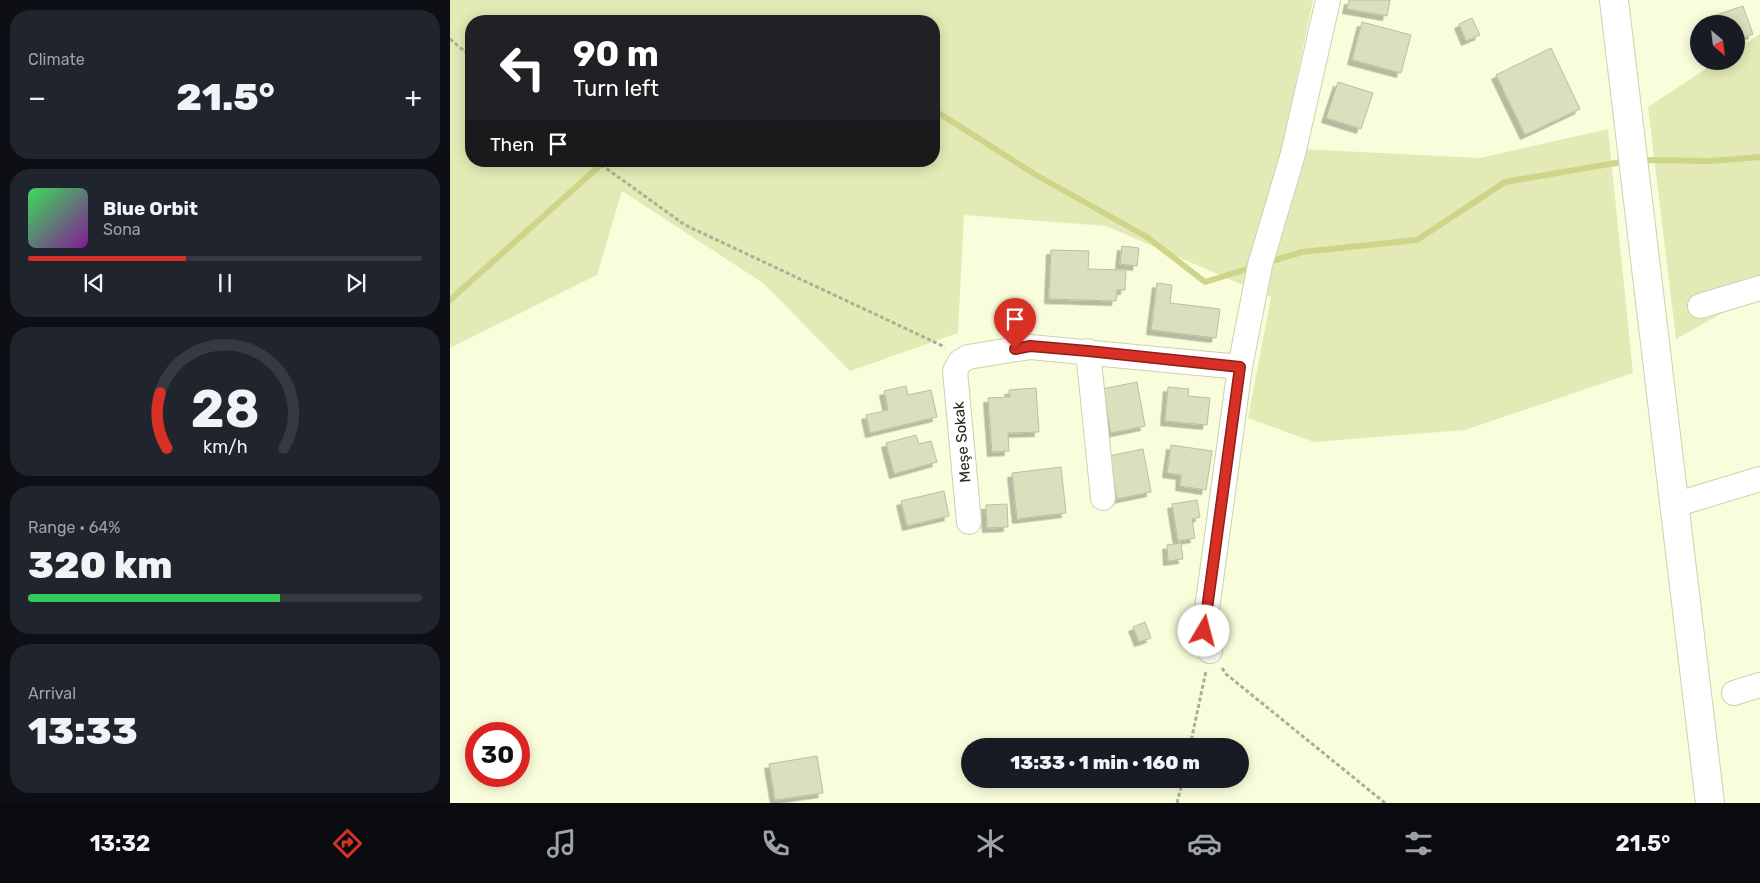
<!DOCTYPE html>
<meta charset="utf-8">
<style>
:root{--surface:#171b24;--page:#20242c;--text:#f1f3f6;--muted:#9ea1a6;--line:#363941;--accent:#d93025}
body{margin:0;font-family:Rubik,sans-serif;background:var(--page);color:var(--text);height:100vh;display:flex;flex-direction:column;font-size:19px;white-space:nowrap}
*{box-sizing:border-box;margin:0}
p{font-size:16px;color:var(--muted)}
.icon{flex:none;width:28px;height:28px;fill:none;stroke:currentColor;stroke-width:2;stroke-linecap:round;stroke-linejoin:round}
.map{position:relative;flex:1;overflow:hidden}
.sheet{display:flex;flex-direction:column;gap:10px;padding:10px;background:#0d0f14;width:450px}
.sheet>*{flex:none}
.top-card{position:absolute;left:15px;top:15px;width:475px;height:152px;border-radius:20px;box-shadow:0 2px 12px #0003;background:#202124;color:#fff;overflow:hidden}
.needle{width:32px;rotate:152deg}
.buttons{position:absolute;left:1240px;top:15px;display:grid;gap:10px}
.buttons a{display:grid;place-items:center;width:55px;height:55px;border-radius:50%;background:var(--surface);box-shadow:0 2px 12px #0003;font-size:25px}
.speed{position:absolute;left:15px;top:722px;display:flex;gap:10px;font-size:25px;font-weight:700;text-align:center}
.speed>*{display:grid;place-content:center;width:65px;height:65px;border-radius:50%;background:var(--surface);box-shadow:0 2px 12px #0003;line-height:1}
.speed .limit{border:8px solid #d22;background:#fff;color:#111}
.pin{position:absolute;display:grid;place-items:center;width:42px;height:42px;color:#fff;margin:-51px -21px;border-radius:50% 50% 50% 0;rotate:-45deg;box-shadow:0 0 5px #0007}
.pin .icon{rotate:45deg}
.me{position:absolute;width:55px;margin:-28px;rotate:8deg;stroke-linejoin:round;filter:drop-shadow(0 0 4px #0008)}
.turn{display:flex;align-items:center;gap:18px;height:105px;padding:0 25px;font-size:22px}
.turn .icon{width:65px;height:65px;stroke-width:2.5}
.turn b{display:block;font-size:35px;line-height:42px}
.then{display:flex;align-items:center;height:48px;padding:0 25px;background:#0003;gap:10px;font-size:19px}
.big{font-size:38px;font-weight:800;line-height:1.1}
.sheet .tile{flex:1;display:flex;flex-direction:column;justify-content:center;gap:8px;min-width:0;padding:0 18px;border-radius:20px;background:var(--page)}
.sheet .dial{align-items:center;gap:0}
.dial svg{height:130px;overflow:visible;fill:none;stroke:var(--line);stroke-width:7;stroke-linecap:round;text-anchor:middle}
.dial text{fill:var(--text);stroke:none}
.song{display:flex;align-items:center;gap:15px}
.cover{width:60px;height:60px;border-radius:8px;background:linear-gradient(135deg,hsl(130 70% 55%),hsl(290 70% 35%))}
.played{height:5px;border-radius:2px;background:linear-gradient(90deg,var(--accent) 40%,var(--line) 40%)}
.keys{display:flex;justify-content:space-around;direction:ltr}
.heat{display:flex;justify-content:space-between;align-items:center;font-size:28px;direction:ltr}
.charge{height:8px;border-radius:4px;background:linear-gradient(90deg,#34c759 64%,var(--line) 0)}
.trip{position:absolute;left:511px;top:738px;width:288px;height:50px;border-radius:25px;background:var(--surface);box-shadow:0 2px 12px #0003;font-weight:800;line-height:50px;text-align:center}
.menu{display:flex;height:80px;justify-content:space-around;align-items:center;background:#090b0e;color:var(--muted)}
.menu .icon{width:35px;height:35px}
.menu .active{color:var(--accent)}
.menu b{font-size:22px;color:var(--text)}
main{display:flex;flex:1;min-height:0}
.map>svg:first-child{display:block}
.green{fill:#e4eab5;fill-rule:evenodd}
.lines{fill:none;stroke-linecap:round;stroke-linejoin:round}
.stream{stroke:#cdd58b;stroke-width:6}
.building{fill:#dbdfbd;stroke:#bbbf9e;filter:url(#shadow)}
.minor-casing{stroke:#cdd1b0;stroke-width:26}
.tertiary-casing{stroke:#cdd1b0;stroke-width:30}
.path{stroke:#acaf95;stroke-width:3;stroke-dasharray:4 2.5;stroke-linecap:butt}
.minor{stroke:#fff;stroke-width:24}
.tertiary{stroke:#fff;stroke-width:28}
.route-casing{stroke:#8d1f18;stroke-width:12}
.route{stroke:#d93025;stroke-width:9}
.labels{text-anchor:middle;stroke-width:4;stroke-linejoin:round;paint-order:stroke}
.street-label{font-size:15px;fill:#25271a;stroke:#fff}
</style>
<main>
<section class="sheet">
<div class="tile"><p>Climate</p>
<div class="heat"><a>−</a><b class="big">21.5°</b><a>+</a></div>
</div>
<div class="tile">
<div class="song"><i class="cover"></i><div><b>Blue Orbit</b><p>Sona</p></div></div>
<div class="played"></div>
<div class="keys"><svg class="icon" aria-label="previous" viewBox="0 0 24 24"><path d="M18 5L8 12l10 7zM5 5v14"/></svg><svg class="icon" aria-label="pause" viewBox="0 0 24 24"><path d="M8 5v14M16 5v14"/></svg><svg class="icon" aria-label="next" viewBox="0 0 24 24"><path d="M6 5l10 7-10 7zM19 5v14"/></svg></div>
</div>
<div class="tile dial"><svg viewBox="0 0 100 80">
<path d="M14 69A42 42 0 1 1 86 69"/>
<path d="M14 69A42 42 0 0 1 10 35" stroke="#d93025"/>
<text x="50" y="56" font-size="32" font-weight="700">28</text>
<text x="50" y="72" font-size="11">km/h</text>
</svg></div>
<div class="tile"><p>Range · 64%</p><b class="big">320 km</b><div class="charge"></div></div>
<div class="tile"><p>Arrival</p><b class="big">13:33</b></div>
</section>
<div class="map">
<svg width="1310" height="803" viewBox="0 0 1310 803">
<defs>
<filter id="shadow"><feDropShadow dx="-4.5" dy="4.5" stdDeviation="0" flood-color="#0004"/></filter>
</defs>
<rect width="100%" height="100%" fill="#f9fddb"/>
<path class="green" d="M 0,0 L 863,0 L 832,148 L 1030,158 L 1158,129 L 1183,373 L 1015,430 L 864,442 L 798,418 L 821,297 L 656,226 L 514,215 L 508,333 L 400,371 L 313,283 L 172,191 L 147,275 L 0,348 ZM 21,21 L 484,21 L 484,161 L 21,161 Z
M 1310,34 L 1310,292 L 1226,339 L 1198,107 L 1268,61 L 1286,61 L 1286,49 Z"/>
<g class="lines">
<path class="stream" d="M 484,110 L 586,175 L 697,237 L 755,282 L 804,267
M 1189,160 L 1261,161 L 1310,157
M 815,263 L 852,252 L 967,240 L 1055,182 L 1177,161
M 0,300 L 155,161"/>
</g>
<path class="building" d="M 899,0 L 940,0 L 937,16 L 897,9 Z
M 1293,6 L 1303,34 L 1286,40 L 1286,24 L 1256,24 L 1254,19 Z
M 1022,18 L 1030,35 L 1016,41 L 1009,24 Z
M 912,22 L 961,35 L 951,73 L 902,60 Z
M 1101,48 L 1130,109 L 1075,135 L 1046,75 Z
M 888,82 L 923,93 L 911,129 L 876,118 Z
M 672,246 L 689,248 L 687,266 L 670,264 Z
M 601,250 L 639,251 L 638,269 L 676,270 L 675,290 L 667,290 L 666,301 L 599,299 Z
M 707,283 L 722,285 L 720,303 L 770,309 L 766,338 L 701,330 Z
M 687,382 L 695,426 L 661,433 L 652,389 Z
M 456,386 L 458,395 L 481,390 L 487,417 L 420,433 L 416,415 L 438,410 L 434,391 Z
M 718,387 L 739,389 L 738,396 L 760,398 L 757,425 L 715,421 Z
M 586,388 L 589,432 L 558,433 L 559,451 L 542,452 L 538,398 L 560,397 L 559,390 Z
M 466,435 L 469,444 L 481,441 L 487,462 L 444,474 L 436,443 Z
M 721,445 L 762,451 L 756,490 L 730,486 L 731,475 L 717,473 Z
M 693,449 L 701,492 L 667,499 L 659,456 Z
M 611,467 L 616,513 L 567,519 L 562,473 Z
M 494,491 L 499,516 L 457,526 L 451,501 Z
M 747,500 L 750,517 L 742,519 L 745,538 L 728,541 L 722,504 Z
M 557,504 L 558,527 L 537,528 L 536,505 Z
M 731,543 L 733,559 L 718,561 L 717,545 Z
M 695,622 L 701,638 L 689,642 L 683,627 Z
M 367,756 L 373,793 L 325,800 L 319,764 Z"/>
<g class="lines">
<g class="minor-casing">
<path id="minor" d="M 1250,306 L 1310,288
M 638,351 L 653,498
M 1224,505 L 1310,479
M 519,522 L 505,371 L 510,362 L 518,357 L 580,347 L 790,367
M 760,651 L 754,631 L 790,367 L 810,265 L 843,154 L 878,0
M 1284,693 L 1310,685"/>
</g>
<g class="tertiary-casing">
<path id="tertiary" d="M 1164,0 L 1260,803"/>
</g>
<path class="path" d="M 0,39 L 21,57
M 146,161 L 235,225 L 495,347
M 772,668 L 776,674 L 935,803
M 740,746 L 756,671
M 727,803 L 733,779"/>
<use href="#minor" class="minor"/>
<use href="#tertiary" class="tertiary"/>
</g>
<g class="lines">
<g class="route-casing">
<path id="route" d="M 565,349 L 580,346 L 638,351 L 790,367 L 754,631"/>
</g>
<use href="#route" class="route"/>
</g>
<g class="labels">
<g class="street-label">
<text transform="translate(512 442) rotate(-95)" y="5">Meşe Sokak</text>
</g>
</g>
</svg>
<div class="buttons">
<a><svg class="needle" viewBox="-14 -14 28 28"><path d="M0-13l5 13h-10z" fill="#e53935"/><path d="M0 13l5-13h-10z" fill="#9ea1a6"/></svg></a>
</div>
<div class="speed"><div class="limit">30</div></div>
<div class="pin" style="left:565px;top:349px;background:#d93025"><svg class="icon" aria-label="arrive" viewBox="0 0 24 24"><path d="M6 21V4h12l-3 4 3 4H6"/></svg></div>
<svg class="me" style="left:754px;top:631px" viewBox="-20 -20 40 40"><circle r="19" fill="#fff"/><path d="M0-13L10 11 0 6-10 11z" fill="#d93025"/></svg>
<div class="trip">13:33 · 1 min · 160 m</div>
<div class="top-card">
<div class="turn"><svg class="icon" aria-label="left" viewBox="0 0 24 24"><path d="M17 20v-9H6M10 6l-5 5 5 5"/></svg><div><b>90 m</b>Turn left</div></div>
<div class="then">Then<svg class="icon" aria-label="arrive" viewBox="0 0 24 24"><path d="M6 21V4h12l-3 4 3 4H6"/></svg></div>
</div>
</div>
</main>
<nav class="menu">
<b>13:32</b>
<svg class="icon active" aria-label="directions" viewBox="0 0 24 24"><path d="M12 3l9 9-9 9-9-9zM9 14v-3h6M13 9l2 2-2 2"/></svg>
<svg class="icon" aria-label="music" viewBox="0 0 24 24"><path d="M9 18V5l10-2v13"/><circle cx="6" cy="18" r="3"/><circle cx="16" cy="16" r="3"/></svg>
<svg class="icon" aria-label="phone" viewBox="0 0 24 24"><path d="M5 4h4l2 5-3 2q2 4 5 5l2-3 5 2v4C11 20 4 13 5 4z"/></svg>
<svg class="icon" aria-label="climate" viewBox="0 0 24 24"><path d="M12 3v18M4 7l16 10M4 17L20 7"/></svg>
<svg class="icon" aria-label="car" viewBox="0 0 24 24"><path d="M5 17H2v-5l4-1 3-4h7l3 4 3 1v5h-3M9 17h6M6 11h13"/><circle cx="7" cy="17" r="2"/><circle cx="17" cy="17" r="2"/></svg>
<svg class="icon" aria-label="filters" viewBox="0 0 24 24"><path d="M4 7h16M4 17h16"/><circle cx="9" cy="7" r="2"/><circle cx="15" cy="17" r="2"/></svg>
<b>21.5°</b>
</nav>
